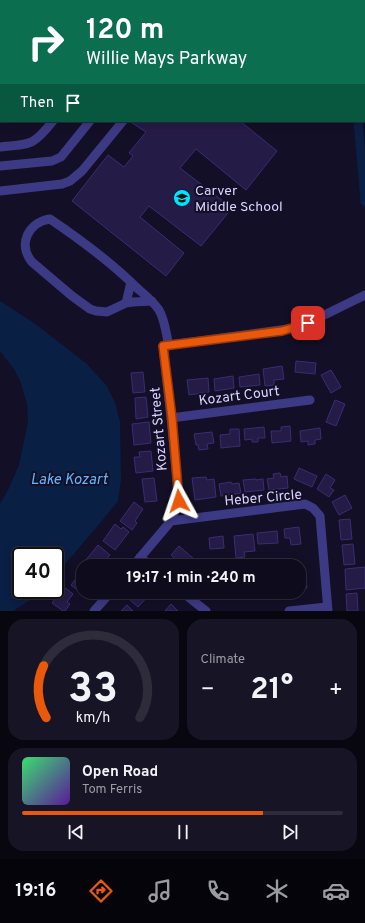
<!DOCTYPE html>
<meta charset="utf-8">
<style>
:root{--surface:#0e0b1c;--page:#171425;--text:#f1f3f6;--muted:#9b9ba3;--line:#2e2b3b;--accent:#ea580c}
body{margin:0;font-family:Overpass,sans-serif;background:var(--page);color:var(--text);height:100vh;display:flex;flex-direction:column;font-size:15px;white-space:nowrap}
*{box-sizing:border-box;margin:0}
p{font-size:13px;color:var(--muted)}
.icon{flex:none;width:22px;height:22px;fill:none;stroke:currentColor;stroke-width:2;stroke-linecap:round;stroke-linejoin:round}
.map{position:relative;height:611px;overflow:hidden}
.side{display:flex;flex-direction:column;gap:8px;padding:8px;background:#08060f;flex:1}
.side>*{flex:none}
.top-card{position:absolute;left:0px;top:0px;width:365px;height:122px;box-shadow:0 2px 10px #0003,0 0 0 1px var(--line);background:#0b6e4f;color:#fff;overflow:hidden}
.speed{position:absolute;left:12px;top:547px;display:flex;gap:8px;font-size:20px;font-weight:700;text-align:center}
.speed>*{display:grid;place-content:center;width:52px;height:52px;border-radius:50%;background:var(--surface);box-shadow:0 2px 10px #0003,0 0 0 1px var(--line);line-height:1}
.speed .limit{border:2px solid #111;border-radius:6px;background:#fff;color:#111}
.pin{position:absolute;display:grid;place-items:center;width:34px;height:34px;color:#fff;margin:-17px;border-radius:8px;box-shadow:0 2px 6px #0006}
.me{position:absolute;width:44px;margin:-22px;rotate:355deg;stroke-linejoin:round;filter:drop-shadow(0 0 3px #0008)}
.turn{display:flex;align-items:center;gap:14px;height:84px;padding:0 20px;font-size:18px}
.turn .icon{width:52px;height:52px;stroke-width:2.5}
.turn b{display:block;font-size:28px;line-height:34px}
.then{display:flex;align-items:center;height:38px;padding:0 20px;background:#0003;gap:8px;font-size:15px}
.big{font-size:30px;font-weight:700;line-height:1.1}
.side .tile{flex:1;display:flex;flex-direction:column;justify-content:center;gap:6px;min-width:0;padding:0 14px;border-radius:16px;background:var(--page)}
.side .dial{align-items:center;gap:0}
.dial svg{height:104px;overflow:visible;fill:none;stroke:var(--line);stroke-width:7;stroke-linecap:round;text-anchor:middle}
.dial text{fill:var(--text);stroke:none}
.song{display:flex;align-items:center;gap:12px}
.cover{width:48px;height:48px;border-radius:6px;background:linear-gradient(135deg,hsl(140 70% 55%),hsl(270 70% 35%))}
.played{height:4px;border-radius:2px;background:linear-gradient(90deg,var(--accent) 75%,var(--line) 75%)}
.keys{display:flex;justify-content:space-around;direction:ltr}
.heat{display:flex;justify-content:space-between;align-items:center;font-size:22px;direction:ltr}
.side .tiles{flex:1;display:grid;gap:8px;grid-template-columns:1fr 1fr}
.tile:last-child{grid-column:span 2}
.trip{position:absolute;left:76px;top:559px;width:230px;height:40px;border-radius:16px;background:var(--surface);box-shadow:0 2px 10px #0003,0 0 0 1px var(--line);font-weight:700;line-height:40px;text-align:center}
.menu{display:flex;height:64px;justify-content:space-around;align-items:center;background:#06040b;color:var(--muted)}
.menu .icon{width:28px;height:28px}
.menu .current{color:var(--accent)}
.menu b{font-size:18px;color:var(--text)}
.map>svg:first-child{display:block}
.water{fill:#0a1f44}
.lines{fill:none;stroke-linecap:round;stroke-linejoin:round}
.canal{stroke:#0a1f44;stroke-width:9}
.building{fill:#241b47;stroke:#3b2d73}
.minor{stroke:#3d3a85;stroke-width:9}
.route-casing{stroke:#983908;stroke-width:10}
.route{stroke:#ea580c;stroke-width:7}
.labels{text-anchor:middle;stroke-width:4;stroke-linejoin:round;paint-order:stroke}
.poi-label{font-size:14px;fill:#d9d4ff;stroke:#130f26;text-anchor:start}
.street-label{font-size:14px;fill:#d9d4ff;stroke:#130f26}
.water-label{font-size:15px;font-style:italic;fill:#62b6ff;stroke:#130f26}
</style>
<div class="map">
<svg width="365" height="611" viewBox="0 0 365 611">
<rect width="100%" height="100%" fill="#130f26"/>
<path class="water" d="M 0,301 L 34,323 L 87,364 L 106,385 L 115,402 L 120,422 L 121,480 L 118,501 L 100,523 L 55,576 L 55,556 L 21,556 L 21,590 L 42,590 L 38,595 L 13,611 L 0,611 L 0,504 L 8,490 L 19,465 L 28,422 L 27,404 L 21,383 L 14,369 L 0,351 Z"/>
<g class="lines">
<path class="canal" d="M 346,0 L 346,1
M 358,121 L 365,202"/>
</g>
<path class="building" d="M 129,121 L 151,121 L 153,123 L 155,121 L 240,121 L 277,151 L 246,190 L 196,149 L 180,168 L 232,208 L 201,246 L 149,206 L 140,217 L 184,253 L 166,276 L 72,201 L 108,155 L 124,167 L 133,156 L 129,153 L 146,132 Z
M 296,361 L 316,363 L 315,374 L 295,372 Z
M 282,366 L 284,379 L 274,380 L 274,385 L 265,386 L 263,369 Z
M 331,370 L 341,387 L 331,393 L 321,375 Z
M 143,372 L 145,392 L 133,393 L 131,373 Z
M 259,374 L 260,385 L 240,387 L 239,377 Z
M 233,376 L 234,388 L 215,391 L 214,379 Z
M 208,378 L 209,392 L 189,395 L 187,380 Z
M 146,397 L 148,417 L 136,419 L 135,398 Z
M 335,400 L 345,404 L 336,426 L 326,422 Z
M 149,422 L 151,443 L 134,445 L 132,424 Z
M 290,426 L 291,441 L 272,443 L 271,431 L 281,431 L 281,427 Z
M 264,427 L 265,438 L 258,438 L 258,442 L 252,442 L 252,439 L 245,440 L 244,429 Z
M 320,428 L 321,439 L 315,440 L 315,444 L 308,445 L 308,441 L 301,442 L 300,431 Z
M 230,429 L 239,429 L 240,446 L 221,448 L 220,435 L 230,434 Z
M 212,432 L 214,443 L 207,444 L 208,449 L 199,450 L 198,445 L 196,445 L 194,434 Z
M 151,451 L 153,471 L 136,473 L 134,457 L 140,457 L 139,452 Z
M 299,468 L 317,476 L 312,487 L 294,479 Z
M 280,473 L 281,477 L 287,476 L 288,488 L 269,490 L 267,479 L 274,478 L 273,474 Z
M 326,474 L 335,480 L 330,488 L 334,490 L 329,497 L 317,489 Z
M 206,477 L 207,480 L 214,479 L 216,497 L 195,500 L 192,478 Z
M 154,478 L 157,501 L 145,502 L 142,479 Z
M 256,479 L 256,480 L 263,479 L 264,490 L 245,492 L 243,480 Z
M 231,482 L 232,484 L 239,483 L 241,493 L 221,496 L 219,484 Z
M 345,495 L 352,508 L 339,515 L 332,502 Z
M 134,502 L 143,509 L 135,521 L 137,523 L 132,530 L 120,521 Z
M 350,519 L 352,539 L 341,540 L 339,520 Z
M 115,524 L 121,529 L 123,527 L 129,532 L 115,550 L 103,541 Z
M 299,527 L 301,544 L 291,545 L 290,538 L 285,538 L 284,529 Z
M 277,531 L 278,543 L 258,544 L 257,533 Z
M 253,534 L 255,551 L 244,552 L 245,557 L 236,558 L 234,536 Z
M 223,536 L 224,548 L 210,549 L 209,538 Z
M 353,544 L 355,564 L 344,565 L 342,545 Z
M 98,545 L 110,555 L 101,566 L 91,566 L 85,561 Z
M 179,546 L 194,559 L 188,566 L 184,566 L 171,555 Z
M 365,567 L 365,588 L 346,590 L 345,569 Z
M 83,570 L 83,589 L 80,592 L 71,585 Z
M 306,577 L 307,588 L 299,589 L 299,578 Z
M 64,587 L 73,594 L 67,602 L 70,604 L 65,611 L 63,611 L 52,603 Z
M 137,592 L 151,593 L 138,607 L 130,600 Z
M 238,592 L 257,592 L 257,593 L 238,594 Z
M 357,593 L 358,611 L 347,611 L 346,594 Z
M 171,604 L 178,611 L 165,611 Z
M 127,605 L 133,611 L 121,611 Z"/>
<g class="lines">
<path class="minor" d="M 0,147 C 31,144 33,146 53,121
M 0,166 L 52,161 L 61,157 L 90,121
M 0,191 L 62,184 L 70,181 L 82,171 L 123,121
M 152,301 L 133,302 L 126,303 L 107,312 L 96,311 L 90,309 L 72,296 L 32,262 C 17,244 29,222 50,219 C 81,240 111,262 137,288 C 145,295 153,301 159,310 C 165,320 166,334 169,346
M 126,303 L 131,282
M 171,418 L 310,400
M 171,521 L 305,504 L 313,508 L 320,516 L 328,611
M 140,557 L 151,566
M 133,566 L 171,521 L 179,501 L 171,418 L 163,346 L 295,328 L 308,323 L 365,295
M 182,592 L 206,611
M 94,611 L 111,592
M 289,611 L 327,607"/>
</g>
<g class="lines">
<g class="route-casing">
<path id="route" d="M 179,501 L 172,418 L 163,346 L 282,331 L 308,323"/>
</g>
<use href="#route" class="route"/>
</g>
<defs>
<g id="school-disc" transform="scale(0.9)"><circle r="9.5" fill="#00e5ff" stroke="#130f26"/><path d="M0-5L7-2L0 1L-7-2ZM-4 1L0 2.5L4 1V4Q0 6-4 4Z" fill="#111"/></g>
</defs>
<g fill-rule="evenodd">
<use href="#school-disc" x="182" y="198"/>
</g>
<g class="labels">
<g class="poi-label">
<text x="195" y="195">Carver<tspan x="195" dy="16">Middle School</tspan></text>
</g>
<g class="street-label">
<text transform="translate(239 395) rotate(-7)" y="5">Kozart Court</text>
<text transform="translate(158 429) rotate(-95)" y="5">Kozart Street</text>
<text transform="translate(263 497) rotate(-5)" y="5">Heber Circle</text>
</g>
<g class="water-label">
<text x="69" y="484">Lake Kozart</text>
</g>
</g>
</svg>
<div class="speed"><div class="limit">40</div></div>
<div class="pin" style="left:308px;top:323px;background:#d93025"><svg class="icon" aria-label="arrive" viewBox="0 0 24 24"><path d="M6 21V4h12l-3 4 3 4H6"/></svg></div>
<svg class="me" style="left:179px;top:501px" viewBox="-20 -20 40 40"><path d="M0-17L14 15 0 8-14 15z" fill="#ea580c" stroke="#fff" stroke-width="4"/></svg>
<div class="trip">19:17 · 1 min · 240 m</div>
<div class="top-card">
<div class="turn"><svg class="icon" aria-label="right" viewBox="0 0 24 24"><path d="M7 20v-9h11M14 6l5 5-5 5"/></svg><div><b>120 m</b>Willie Mays Parkway</div></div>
<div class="then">Then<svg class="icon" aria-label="arrive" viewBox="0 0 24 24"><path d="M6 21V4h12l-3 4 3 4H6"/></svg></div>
</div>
</div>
<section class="side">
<div class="tiles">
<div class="tile dial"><svg viewBox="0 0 100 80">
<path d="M14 69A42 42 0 1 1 86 69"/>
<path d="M14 69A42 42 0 0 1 12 29" stroke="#ea580c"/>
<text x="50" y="56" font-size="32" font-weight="700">33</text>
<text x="50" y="72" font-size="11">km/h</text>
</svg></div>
<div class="tile"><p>Climate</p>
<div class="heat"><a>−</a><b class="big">21°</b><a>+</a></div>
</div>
<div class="tile">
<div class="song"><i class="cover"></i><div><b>Open Road</b><p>Tom Ferris</p></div></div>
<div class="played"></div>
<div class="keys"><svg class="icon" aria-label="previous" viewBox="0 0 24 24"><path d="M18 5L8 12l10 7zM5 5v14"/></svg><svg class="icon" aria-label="pause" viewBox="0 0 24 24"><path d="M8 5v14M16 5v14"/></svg><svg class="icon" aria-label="next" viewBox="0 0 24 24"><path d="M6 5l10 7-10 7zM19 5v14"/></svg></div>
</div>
</div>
</section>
<nav class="menu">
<b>19:16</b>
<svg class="icon current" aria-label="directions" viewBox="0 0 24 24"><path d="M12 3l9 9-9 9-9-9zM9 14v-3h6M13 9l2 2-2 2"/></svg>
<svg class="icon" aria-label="music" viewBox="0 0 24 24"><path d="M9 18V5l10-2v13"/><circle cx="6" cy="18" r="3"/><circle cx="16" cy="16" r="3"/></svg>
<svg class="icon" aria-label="phone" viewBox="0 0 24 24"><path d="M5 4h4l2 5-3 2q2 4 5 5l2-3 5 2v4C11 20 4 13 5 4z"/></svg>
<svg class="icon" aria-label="climate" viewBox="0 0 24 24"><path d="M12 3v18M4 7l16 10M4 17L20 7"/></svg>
<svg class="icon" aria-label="car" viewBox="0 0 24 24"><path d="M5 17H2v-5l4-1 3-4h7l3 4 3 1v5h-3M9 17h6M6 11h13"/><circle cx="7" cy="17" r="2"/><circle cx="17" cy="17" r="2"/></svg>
</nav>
